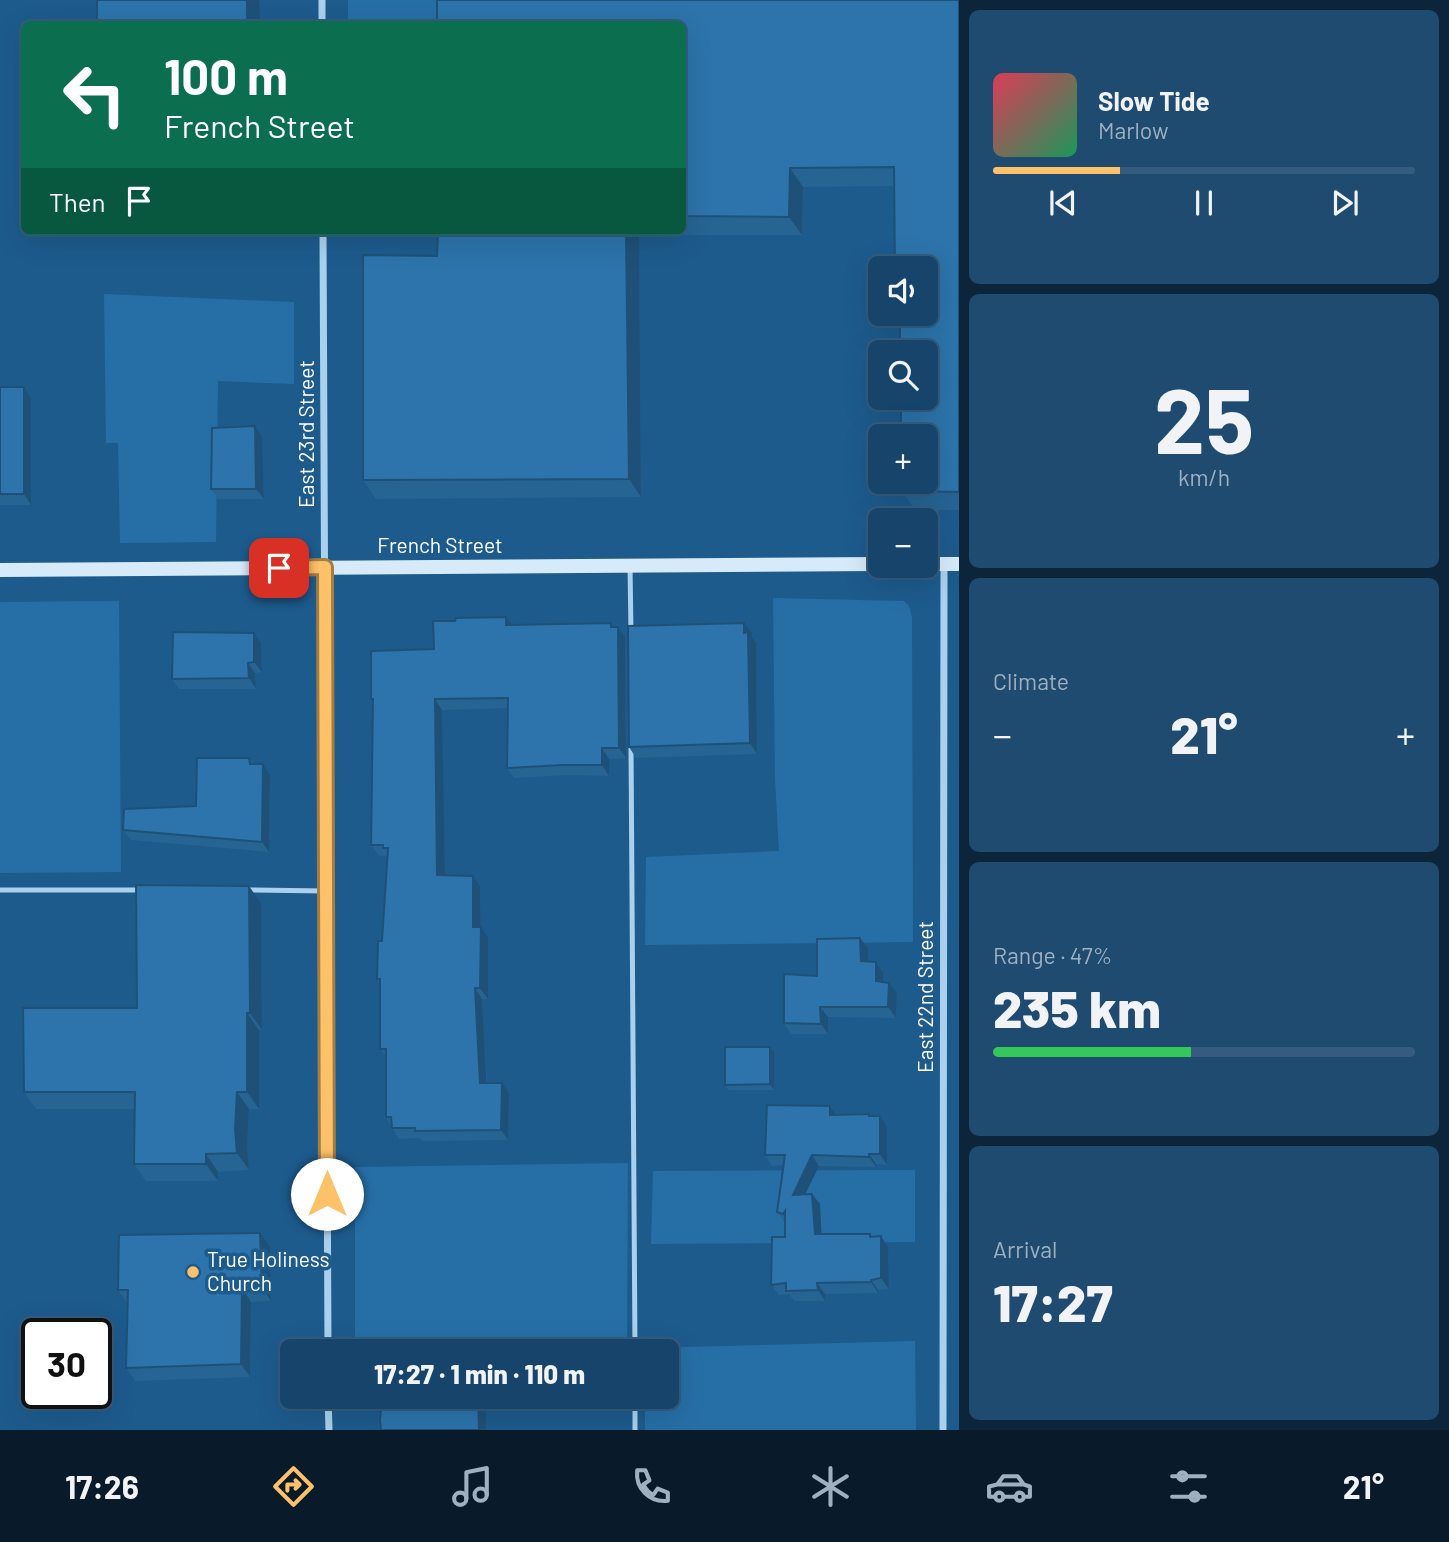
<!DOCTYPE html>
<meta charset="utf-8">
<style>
:root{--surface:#16446a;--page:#1f4b70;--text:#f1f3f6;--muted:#9eb0c1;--line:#355c7e;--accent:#fcc169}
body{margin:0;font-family:Barlow,sans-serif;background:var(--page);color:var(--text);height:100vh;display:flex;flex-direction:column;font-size:26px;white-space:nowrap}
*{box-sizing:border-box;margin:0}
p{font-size:23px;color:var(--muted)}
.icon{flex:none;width:38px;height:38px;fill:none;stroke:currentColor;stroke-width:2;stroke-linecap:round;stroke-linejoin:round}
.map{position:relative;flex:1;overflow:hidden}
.panel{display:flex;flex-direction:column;gap:10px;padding:10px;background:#0c253a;width:490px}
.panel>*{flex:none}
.banner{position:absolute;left:21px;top:21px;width:665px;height:214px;border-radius:10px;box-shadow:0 7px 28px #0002,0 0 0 2px var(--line);background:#0b6e4f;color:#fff;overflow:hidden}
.controls{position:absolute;left:868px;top:256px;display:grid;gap:14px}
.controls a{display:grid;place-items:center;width:70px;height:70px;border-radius:10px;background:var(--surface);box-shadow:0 7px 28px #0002,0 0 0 2px var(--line);font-size:35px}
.speed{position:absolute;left:21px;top:1318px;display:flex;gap:14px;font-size:35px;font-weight:700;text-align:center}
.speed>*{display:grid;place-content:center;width:91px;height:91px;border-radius:50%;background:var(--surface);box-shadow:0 7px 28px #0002,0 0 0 2px var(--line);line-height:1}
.speed .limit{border:4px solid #111;border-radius:10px;background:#fff;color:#111}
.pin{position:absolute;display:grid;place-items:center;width:60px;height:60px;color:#fff;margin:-30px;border-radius:14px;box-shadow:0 4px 10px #0006}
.me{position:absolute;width:77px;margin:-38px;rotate:0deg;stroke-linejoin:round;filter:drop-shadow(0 0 5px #0008)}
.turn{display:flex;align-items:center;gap:24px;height:147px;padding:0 28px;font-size:32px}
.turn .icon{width:91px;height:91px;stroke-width:2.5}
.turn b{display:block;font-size:49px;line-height:60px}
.then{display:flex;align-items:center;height:66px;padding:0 28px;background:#0003;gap:14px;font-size:26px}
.big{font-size:52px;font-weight:800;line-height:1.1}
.panel .widget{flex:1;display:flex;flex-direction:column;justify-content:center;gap:10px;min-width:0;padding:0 24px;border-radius:10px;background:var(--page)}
.panel .dial{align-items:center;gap:0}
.dial b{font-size:91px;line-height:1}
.song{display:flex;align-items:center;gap:21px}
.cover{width:84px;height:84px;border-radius:10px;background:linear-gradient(135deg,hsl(350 70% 55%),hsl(150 70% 35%))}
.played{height:7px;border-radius:4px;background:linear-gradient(90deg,var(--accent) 30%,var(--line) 30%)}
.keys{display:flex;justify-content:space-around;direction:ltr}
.heat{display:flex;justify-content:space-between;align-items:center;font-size:38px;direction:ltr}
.charge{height:10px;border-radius:5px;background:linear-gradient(90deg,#34c759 47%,var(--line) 0)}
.trip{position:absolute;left:280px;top:1339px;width:399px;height:70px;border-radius:10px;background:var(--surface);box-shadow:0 7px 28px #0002,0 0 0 2px var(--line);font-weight:800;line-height:70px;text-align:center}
.tab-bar{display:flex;height:112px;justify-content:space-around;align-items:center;background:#091b2a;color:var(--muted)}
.tab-bar .icon{width:49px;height:49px}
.tab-bar .on{color:var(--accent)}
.tab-bar b{font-size:32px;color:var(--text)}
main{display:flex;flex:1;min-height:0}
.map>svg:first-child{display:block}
.green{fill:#266fa6}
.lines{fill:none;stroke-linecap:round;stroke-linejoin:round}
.lane{stroke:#aad0ed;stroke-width:5}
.street{stroke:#aad0ed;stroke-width:7}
.secondary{stroke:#d7eaf9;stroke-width:14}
.wall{fill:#266493}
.shaded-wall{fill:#1f5178}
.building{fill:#2c74ab;stroke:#1f5178;stroke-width:2}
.route-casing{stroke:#a47d44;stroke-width:18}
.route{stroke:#fcc169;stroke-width:12}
.poi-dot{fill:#fcc169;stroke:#1d5b8d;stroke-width:2.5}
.labels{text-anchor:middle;stroke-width:7;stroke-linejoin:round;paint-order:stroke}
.street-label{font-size:21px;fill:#fff;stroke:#1d5b8d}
.poi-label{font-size:21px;fill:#fff;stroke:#1d5b8d;text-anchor:start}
</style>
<main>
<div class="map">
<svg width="959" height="1430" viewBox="0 0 959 1430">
<rect width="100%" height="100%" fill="#1d5b8d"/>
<path class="green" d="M 348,0 L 450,0 L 450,24 L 348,24 Z
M 104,294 L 294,302 L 294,384 L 218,381 L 216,542 L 120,543 L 118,443 L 106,443 Z
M 773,598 L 904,601 L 909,606 L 912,617 L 913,942 L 645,945 L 646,857 L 779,851 L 775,779 Z
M 119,601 L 121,872 L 0,873 L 0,602 Z
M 628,1163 L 627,1351 L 355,1351 L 355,1167 Z
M 915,1170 L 915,1242 L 651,1244 L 653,1171 Z
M 915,1341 L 916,1430 L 645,1430 L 645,1397 L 667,1396 L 667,1351 L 646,1351 L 646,1348 Z"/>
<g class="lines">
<path class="lane" d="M 630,566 L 631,633
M 631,744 L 635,1351
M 0,890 L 143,890
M 247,890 L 325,891
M 635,1396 L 635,1430"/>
<path class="street" d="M 322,0 L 322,24
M 323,231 L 328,1351
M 328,1396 L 329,1430
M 943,1430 L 944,564"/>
<path class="secondary" d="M 926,564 L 959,564
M 0,570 L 880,564"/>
</g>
<path class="wall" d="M 959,0 L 959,510 L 915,510 L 902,491 L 926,313 L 894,186 L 803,187 L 802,235 L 639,235 L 641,497 L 376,499 L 363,480 L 437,256 L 438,231 L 682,231 L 682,24 Z
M 0,387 L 31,398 L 31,505 L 0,505 Z
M 262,437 L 264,499 L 218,499 L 211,489 Z
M 512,625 L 618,627 L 625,637 L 626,758 L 609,759 L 609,776 L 569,775 L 514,778 L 507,768 L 508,708 L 442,710 L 444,875 L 473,876 L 480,886 L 481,927 L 488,937 L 488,999 L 482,999 L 487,1083 L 502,1083 L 509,1093 L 508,1140 L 422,1141 L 420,1138 L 399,1139 L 386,1117 L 386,1057 L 380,1049 L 380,984 L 377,979 L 382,941 L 388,856 L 379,856 L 371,845 L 373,703 L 371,699 L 434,649 Z
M 752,633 L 752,637 L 756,643 L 757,754 L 636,758 L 629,747 Z
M 261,643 L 262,672 L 255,673 L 256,689 L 179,689 L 172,679 Z
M 249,758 L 254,764 L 263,764 L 270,775 L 269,852 L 131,840 L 123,830 L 196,806 Z
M 261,903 L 262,1030 L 259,1030 L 259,1109 L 249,1109 L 247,1146 L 249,1170 L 218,1172 L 218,1181 L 146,1181 L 134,1164 L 135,1109 L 36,1109 L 24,1092 L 137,1008 Z
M 868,948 L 868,962 L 883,973 L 883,982 L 889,983 L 897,993 L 896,1018 L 828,1017 L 828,1034 L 791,1034 L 784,1023 L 817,976 Z
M 770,1047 L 774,1052 L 774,1090 L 729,1090 L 725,1085 Z
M 830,1106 L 836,1114 L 871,1116 L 887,1127 L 887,1165 L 876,1164 L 876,1167 L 819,1166 L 805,1194 L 820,1204 L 821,1234 L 873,1237 L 888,1247 L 889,1289 L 878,1290 L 878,1293 L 825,1294 L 825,1301 L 794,1301 L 789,1294 L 779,1295 L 771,1285 L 785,1237 L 785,1223 L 777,1212 L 783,1165 L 772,1166 L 765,1155 Z
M 270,1247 L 271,1301 L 251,1302 L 250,1377 L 135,1381 L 126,1368 L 127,1303 L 118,1290 Z"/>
<path class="shaded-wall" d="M 247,0 L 259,0 L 260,24 L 247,24 Z
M 790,168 L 803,187 L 802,235 L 789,217 Z
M 626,231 L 637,231 L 639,235 L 641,497 L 629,479 Z
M 24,387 L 31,398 L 31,505 L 24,494 Z
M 255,426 L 262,437 L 264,499 L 256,489 Z
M 506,617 L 513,627 L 506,625 Z
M 611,623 L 618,633 L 618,627 L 625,637 L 626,758 L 619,748 Z
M 744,623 L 752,633 L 752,637 L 756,643 L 757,754 L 750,743 Z
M 254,633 L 261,643 L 262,672 L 254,662 Z
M 248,663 L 255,673 L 256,689 L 249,678 Z
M 435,699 L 442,710 L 445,885 L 437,875 Z
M 602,748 L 609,759 L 609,776 L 602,765 Z
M 263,764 L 270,775 L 269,852 L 262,842 Z
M 473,876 L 480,886 L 481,937 L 473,927 Z
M 249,886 L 261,903 L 262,1030 L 250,1013 Z
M 481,927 L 488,937 L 488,999 L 480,988 Z
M 860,938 L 868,948 L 868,972 L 861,961 Z
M 876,962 L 883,973 L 883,992 L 876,981 Z
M 889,983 L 897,993 L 896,1018 L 888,1007 Z
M 475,988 L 482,999 L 487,1093 L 480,1083 Z
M 820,1007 L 828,1017 L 828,1034 L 821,1024 Z
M 247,1013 L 259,1030 L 259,1109 L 247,1092 Z
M 770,1047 L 774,1052 L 774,1090 L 770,1084 Z
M 502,1083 L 509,1093 L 508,1140 L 501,1130 Z
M 237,1092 L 249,1109 L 247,1146 L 249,1170 L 237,1153 L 235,1129 Z
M 830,1106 L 837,1116 L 830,1115 Z
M 880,1116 L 887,1127 L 887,1165 L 880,1154 Z
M 206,1154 L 218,1172 L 218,1181 L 206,1164 Z
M 869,1154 L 876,1164 L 876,1167 L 869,1157 Z
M 812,1155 L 819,1166 L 800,1205 L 793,1195 Z
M 812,1194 L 820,1204 L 822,1244 L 815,1234 Z
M 260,1233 L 270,1247 L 271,1301 L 262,1288 Z
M 881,1236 L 888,1247 L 889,1289 L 881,1278 Z
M 871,1280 L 878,1290 L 878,1293 L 871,1282 Z
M 817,1283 L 825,1294 L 825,1301 L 818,1290 Z
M 242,1288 L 251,1302 L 250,1377 L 241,1364 Z
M 478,1396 L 483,1396 L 486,1400 L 486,1430 L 479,1430 Z"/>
<path class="building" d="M 97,0 L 247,0 L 247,24 L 97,24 Z
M 437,0 L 959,0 L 959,492 L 902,491 L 902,481 L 926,481 L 926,436 L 901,436 L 901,397 L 926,397 L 926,352 L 900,352 L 900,313 L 926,313 L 926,268 L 895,268 L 894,167 L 790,168 L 789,217 L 682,216 L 682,24 L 437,24 Z
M 438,231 L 626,231 L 629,479 L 363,480 L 363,255 L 437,256 Z
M 0,387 L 24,387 L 24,494 L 0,494 Z
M 255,426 L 256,489 L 211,489 L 212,428 Z
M 506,617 L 506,625 L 611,623 L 611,627 L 618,627 L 619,748 L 602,748 L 602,765 L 562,765 L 507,768 L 508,698 L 435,699 L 437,875 L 473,876 L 473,927 L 481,927 L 480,988 L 475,988 L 480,1083 L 502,1083 L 501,1130 L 415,1131 L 415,1128 L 392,1128 L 391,1117 L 386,1117 L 386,1049 L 380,1049 L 380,979 L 377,979 L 378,941 L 382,941 L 388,848 L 383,848 L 383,845 L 371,845 L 373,699 L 371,699 L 371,651 L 434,649 L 433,621 L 455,621 L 456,618 Z
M 744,623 L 744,633 L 748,632 L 750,743 L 629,747 L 628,626 Z
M 173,632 L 254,633 L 254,662 L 248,663 L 249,678 L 172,679 Z
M 197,758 L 249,758 L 250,764 L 263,764 L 262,842 L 123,830 L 124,809 L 196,806 Z
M 136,885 L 249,886 L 250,1013 L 247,1013 L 247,1092 L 237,1092 L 235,1129 L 237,1153 L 206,1154 L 206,1164 L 134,1164 L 135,1092 L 24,1092 L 23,1008 L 137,1008 Z
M 860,938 L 861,961 L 876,962 L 876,981 L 889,983 L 888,1007 L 820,1007 L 821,1024 L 784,1023 L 784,974 L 817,976 L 817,939 Z
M 725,1047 L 770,1047 L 770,1084 L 725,1085 Z
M 767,1105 L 830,1106 L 830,1115 L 869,1114 L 869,1116 L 880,1116 L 880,1154 L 869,1154 L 869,1157 L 812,1155 L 793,1195 L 812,1194 L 815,1234 L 870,1234 L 870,1237 L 881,1236 L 881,1278 L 871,1280 L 871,1282 L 817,1283 L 818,1290 L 786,1291 L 786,1283 L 771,1285 L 772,1237 L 785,1237 L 785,1211 L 783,1214 L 777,1212 L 785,1155 L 765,1155 Z
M 260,1233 L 262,1288 L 242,1288 L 241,1364 L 126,1368 L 128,1290 L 118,1290 L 119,1235 Z
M 382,1396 L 478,1396 L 479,1430 L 381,1430 L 380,1420 Z"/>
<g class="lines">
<g class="route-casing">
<path id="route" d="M 279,568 L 325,567 L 327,1194"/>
</g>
<use href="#route" class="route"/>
</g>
<circle class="poi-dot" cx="193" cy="1272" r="7"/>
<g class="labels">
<g class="street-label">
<text transform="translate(307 434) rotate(-90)" y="7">East 23rd Street</text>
<text x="440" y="553">French Street</text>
<text transform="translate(926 997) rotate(-90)" y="7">East 22nd Street</text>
</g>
<g class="poi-label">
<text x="207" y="1267">True Holiness<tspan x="207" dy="24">Church</tspan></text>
</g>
</g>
</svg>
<div class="controls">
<a><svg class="icon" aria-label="sound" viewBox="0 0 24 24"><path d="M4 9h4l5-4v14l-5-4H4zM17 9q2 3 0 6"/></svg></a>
<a><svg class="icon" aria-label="search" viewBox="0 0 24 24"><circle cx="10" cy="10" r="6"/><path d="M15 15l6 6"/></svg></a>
<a>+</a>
<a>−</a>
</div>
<div class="speed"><div class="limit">30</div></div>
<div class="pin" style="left:279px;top:568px;background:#d93025"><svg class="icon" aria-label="arrive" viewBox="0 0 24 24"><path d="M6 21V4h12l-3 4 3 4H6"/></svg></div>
<svg class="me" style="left:327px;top:1194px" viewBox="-20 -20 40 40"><circle r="19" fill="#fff"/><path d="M0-13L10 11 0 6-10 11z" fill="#fcc169"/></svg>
<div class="trip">17:27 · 1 min · 110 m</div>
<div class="banner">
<div class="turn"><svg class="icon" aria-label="left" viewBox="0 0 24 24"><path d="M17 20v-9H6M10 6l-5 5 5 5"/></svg><div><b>100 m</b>French Street</div></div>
<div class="then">Then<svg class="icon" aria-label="arrive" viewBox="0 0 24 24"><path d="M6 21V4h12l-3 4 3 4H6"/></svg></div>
</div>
</div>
<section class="panel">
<div class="widget">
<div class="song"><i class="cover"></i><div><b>Slow Tide</b><p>Marlow</p></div></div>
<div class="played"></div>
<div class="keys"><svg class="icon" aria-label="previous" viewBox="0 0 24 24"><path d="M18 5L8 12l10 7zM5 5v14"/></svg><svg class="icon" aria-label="pause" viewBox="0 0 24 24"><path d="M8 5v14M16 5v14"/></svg><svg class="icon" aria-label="next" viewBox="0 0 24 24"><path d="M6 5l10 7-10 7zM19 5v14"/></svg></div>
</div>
<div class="widget dial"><b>25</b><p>km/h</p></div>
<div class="widget"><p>Climate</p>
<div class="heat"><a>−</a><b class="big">21°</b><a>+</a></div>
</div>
<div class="widget"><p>Range · 47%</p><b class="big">235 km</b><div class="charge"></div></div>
<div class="widget"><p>Arrival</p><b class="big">17:27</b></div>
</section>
</main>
<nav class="tab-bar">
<b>17:26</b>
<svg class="icon on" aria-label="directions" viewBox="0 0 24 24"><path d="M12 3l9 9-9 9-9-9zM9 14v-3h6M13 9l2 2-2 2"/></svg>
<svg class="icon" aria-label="music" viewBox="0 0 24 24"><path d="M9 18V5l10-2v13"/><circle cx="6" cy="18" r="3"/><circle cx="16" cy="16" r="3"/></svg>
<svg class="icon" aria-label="phone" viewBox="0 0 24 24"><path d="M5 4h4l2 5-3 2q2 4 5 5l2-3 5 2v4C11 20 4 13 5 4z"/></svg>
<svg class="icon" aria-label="climate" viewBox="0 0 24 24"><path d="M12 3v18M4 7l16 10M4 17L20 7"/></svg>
<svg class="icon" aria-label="car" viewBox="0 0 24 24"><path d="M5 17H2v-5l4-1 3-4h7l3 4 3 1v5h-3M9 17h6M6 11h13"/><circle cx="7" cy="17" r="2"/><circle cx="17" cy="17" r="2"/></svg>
<svg class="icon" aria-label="filters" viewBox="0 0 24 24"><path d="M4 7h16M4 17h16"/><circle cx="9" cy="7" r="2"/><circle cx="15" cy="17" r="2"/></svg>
<b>21°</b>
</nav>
